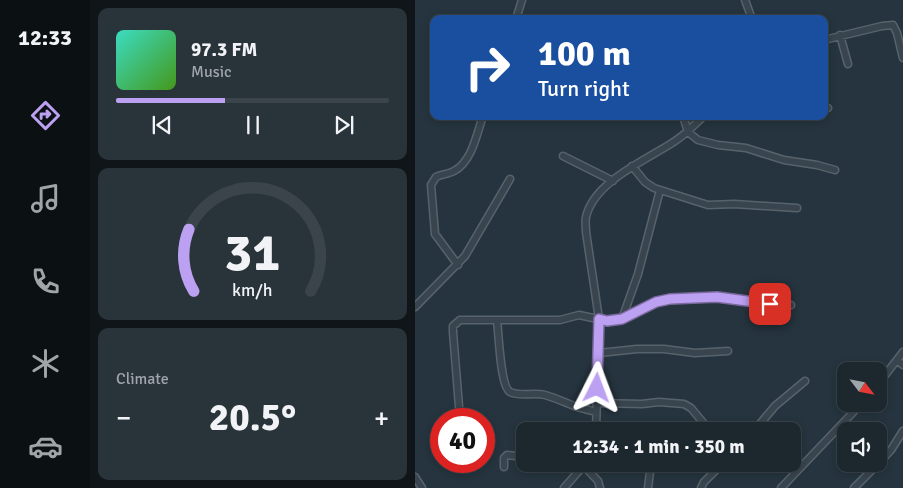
<!DOCTYPE html>
<meta charset="utf-8">
<style>
:root{--surface:#1c272e;--page:#29333a;--text:#f1f3f6;--muted:#a0a5aa;--line:#3a444a;--accent:#bca0f2}
body{margin:0;font-family:Signika,sans-serif;background:var(--page);color:var(--text);height:100vh;display:flex;flex-direction:column;font-size:19px;white-space:nowrap}
*{box-sizing:border-box;margin:0}
p{font-size:16px;color:var(--muted)}
.icon{flex:none;width:28px;height:28px;fill:none;stroke:currentColor;stroke-width:2;stroke-linecap:round;stroke-linejoin:round}
.map{position:relative;flex:1;overflow:hidden}
.sheet{display:flex;flex-direction:column;gap:8px;padding:8px;background:#0f1519;width:325px}
.sheet>*{flex:none}
.banner{position:absolute;left:15px;top:15px;width:398px;height:105px;border-radius:10px;box-shadow:0 2px 8px #0003,0 0 0 1px var(--line);background:#1a4fa0;color:#fff;overflow:hidden}
.needle{width:32px;rotate:122deg}
.controls{position:absolute;left:422px;top:362px;display:grid;gap:10px}
.controls a{display:grid;place-items:center;width:50px;height:50px;border-radius:10px;background:var(--surface);box-shadow:0 2px 8px #0003,0 0 0 1px var(--line);font-size:25px}
.speed{position:absolute;left:15px;top:408px;display:flex;gap:10px;font-size:25px;font-weight:700;text-align:center}
.speed>*{display:grid;place-content:center;width:65px;height:65px;border-radius:50%;background:var(--surface);box-shadow:0 2px 8px #0003,0 0 0 1px var(--line);line-height:1}
.speed .limit{border:8px solid #d22;background:#fff;color:#111}
.pin{position:absolute;display:grid;place-items:center;width:42px;height:42px;color:#fff;margin:-21px;border-radius:10px;box-shadow:0 2px 8px #0006}
.me{position:absolute;width:55px;margin:-28px;rotate:3deg;stroke-linejoin:round;filter:drop-shadow(0 0 4px #0008)}
.turn{display:flex;align-items:center;gap:18px;height:105px;padding:0 25px;font-size:22px}
.turn .icon{width:65px;height:65px;stroke-width:2.5}
.turn b{display:block;font-size:35px;line-height:42px}
.big{font-size:38px;font-weight:800;line-height:1.1}
.sheet .card{flex:1;display:flex;flex-direction:column;justify-content:center;gap:8px;min-width:0;padding:0 18px;border-radius:10px;background:var(--page)}
.sheet .dial{align-items:center;gap:0}
.dial svg{height:130px;overflow:visible;fill:none;stroke:var(--line);stroke-width:7;stroke-linecap:round;text-anchor:middle}
.dial text{fill:var(--text);stroke:none}
.song{display:flex;align-items:center;gap:15px}
.cover{width:60px;height:60px;border-radius:8px;background:linear-gradient(135deg,hsl(170 70% 55%),hsl(100 70% 35%))}
.played{height:5px;border-radius:2px;background:linear-gradient(90deg,var(--accent) 40%,var(--line) 40%)}
.keys{display:flex;justify-content:space-around;direction:ltr}
.heat{display:flex;justify-content:space-between;align-items:center;font-size:28px;direction:ltr}
.trip{position:absolute;left:101px;top:422px;width:285px;height:50px;border-radius:10px;background:var(--surface);box-shadow:0 2px 8px #0003,0 0 0 1px var(--line);font-weight:800;line-height:50px;text-align:center}
main{display:flex;flex:1;min-height:0}
.menu{display:flex;flex-direction:column;width:90px;justify-content:space-around;align-items:center;background:#0b1012;color:var(--muted)}
.menu .icon{width:35px;height:35px}
.menu .on{color:var(--accent)}
.menu b{font-size:22px;color:var(--text)}
.map>svg:first-child{display:block}
.lines{fill:none;stroke-linecap:round;stroke-linejoin:round}
.minor-casing{stroke:#57636c;stroke-width:9}
.minor{stroke:#39454e;stroke-width:6}
.route-casing{stroke:#7a689d;stroke-width:12}
.route{stroke:#bca0f2;stroke-width:9}
</style>
<main>
<nav class="menu">
<b>12:33</b>
<svg class="icon on" aria-label="directions" viewBox="0 0 24 24"><path d="M12 3l9 9-9 9-9-9zM9 14v-3h6M13 9l2 2-2 2"/></svg>
<svg class="icon" aria-label="music" viewBox="0 0 24 24"><path d="M9 18V5l10-2v13"/><circle cx="6" cy="18" r="3"/><circle cx="16" cy="16" r="3"/></svg>
<svg class="icon" aria-label="phone" viewBox="0 0 24 24"><path d="M5 4h4l2 5-3 2q2 4 5 5l2-3 5 2v4C11 20 4 13 5 4z"/></svg>
<svg class="icon" aria-label="climate" viewBox="0 0 24 24"><path d="M12 3v18M4 7l16 10M4 17L20 7"/></svg>
<svg class="icon" aria-label="car" viewBox="0 0 24 24"><path d="M5 17H2v-5l4-1 3-4h7l3 4 3 1v5h-3M9 17h6M6 11h13"/><circle cx="7" cy="17" r="2"/><circle cx="17" cy="17" r="2"/></svg>
</nav>
<section class="sheet">
<div class="card">
<div class="song"><i class="cover"></i><div><b>97.3 FM</b><p>Music</p></div></div>
<div class="played"></div>
<div class="keys"><svg class="icon" aria-label="previous" viewBox="0 0 24 24"><path d="M18 5L8 12l10 7zM5 5v14"/></svg><svg class="icon" aria-label="pause" viewBox="0 0 24 24"><path d="M8 5v14M16 5v14"/></svg><svg class="icon" aria-label="next" viewBox="0 0 24 24"><path d="M6 5l10 7-10 7zM19 5v14"/></svg></div>
</div>
<div class="card dial"><svg viewBox="0 0 100 80">
<path d="M14 69A42 42 0 1 1 86 69"/>
<path d="M14 69A42 42 0 0 1 11 31" stroke="#bca0f2"/>
<text x="50" y="56" font-size="32" font-weight="700">31</text>
<text x="50" y="72" font-size="11">km/h</text>
</svg></div>
<div class="card"><p>Climate</p>
<div class="heat"><a>−</a><b class="big">20.5°</b><a>+</a></div>
</div>
</section>
<div class="map">
<svg width="488" height="488" viewBox="0 0 488 488">
<rect width="100%" height="100%" fill="#25343e"/>
<g class="lines">
<g class="minor-casing">
<path id="minor" d="M 330,0 L 337,19
M 101,19 L 107,0
M 425,35 L 433,64
M 409,40 L 467,26 L 478,25 L 482,33 L 488,58
M 409,107 L 413,108
M 268,116 L 273,132 L 283,140 L 303,145 L 331,148 L 369,160 L 402,165 L 420,170
M 148,156 L 198,181
M 217,166 L 230,182 L 239,188 L 293,205 L 319,204 L 382,208
M 43,265 L 20,234 L 16,185 L 21,177 C 27,174 34,174 39,171 C 57,162 62,133 68,116
M 0,307 L 50,256 L 95,179
M 207,319 L 223,274 L 245,190
M 82,321 C 84,334 85,386 95,392 C 105,397 119,392 130,395 C 141,398 151,403 162,407 C 168,409 175,410 181,412
M 184,353 L 222,349 L 249,349 L 280,353 L 313,351
M 482,360 L 488,365
M 464,383 L 488,352
M 181,403 L 227,404 L 244,402 L 269,404 L 276,408 L 295,431
M 45,419 L 38,332 L 38,326 L 45,320 L 145,320 L 164,315 L 192,321 L 202,320 L 215,316 L 248,300 L 290,297 L 302,297 L 355,304 L 376,305
M 181,431 L 184,319 L 171,232 C 171,227 170,221 171,217 C 179,182 229,161 257,143 C 269,136 278,126 289,116
M 339,431 L 360,406 L 390,381
M 464,463 L 476,450 L 488,431
M 169,466 L 183,481 L 185,488
M 89,467 L 89,458 L 92,455 L 110,457
M 0,477 L 7,488
M 149,488 L 170,464
M 233,488 L 236,464
M 286,488 L 289,482 L 307,464
M 366,488 L 446,404
M 439,488 L 463,464"/>
</g>
<use href="#minor" class="minor"/>
</g>
<g class="lines">
<g class="route-casing">
<path id="route" d="M 182,388 L 184,319 L 192,321 L 207,319 L 241,302 L 255,299 L 302,297 L 355,304"/>
</g>
<use href="#route" class="route"/>
</g>
</svg>
<div class="controls">
<a><svg class="needle" viewBox="-14 -14 28 28"><path d="M0-13l5 13h-10z" fill="#e53935"/><path d="M0 13l5-13h-10z" fill="#a0a5aa"/></svg></a>
<a><svg class="icon" aria-label="sound" viewBox="0 0 24 24"><path d="M4 9h4l5-4v14l-5-4H4zM17 9q2 3 0 6"/></svg></a>
</div>
<div class="speed"><div class="limit">40</div></div>
<div class="pin" style="left:355px;top:304px;background:#d93025"><svg class="icon" aria-label="arrive" viewBox="0 0 24 24"><path d="M6 21V4h12l-3 4 3 4H6"/></svg></div>
<svg class="me" style="left:182px;top:388px" viewBox="-20 -20 40 40"><path d="M0-17L14 15 0 8-14 15z" fill="#bca0f2" stroke="#fff" stroke-width="4"/></svg>
<div class="trip">12:34 · 1 min · 350 m</div>
<div class="banner">
<div class="turn"><svg class="icon" aria-label="right" viewBox="0 0 24 24"><path d="M7 20v-9h11M14 6l5 5-5 5"/></svg><div><b>100 m</b>Turn right</div></div>
</div>
</div>
</main>
